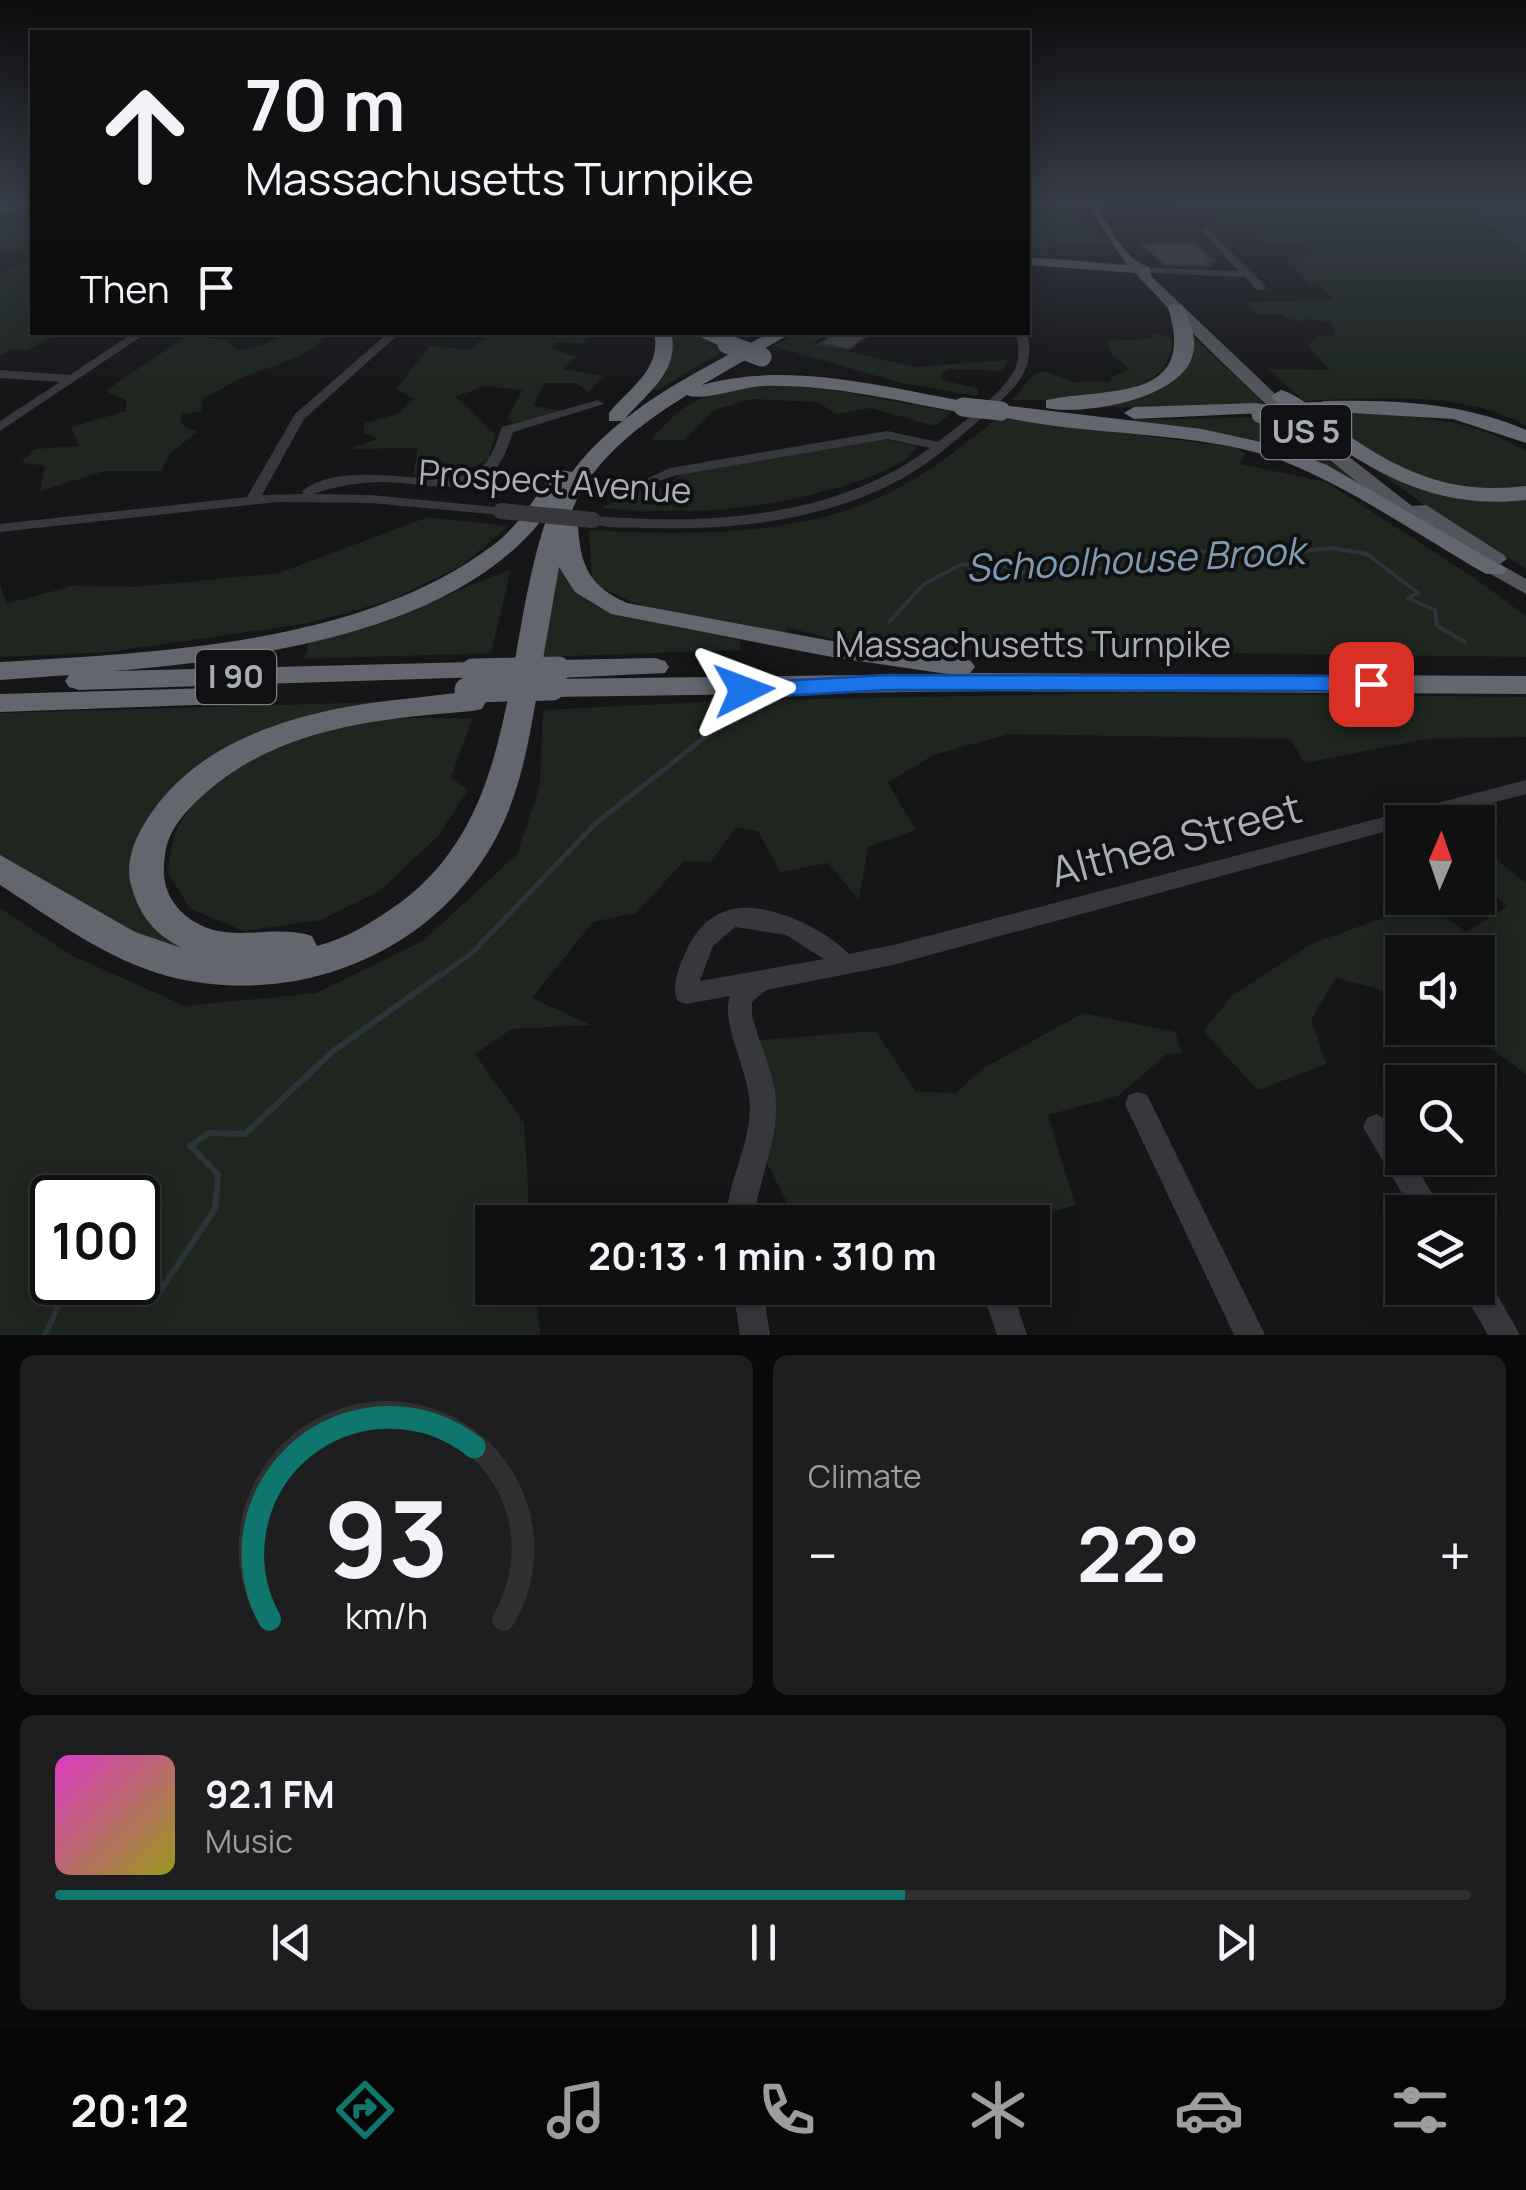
<!DOCTYPE html>
<meta charset="utf-8">
<style>
:root{--surface:#101012;--page:#1e1e20;--text:#f1f3f6;--muted:#9c9d9f;--line:#303032;--accent:#0f766e}
body{margin:0;font-family:Manrope,sans-serif;background:var(--page);color:var(--text);height:100vh;display:flex;flex-direction:column;font-size:38px;white-space:nowrap}
*{box-sizing:border-box;margin:0}
p{font-size:32px;color:var(--muted)}
.icon{flex:none;width:55px;height:55px;fill:none;stroke:currentColor;stroke-width:2;stroke-linecap:round;stroke-linejoin:round}
.map{position:relative;height:1335px;overflow:hidden}
.side{display:flex;flex-direction:column;gap:20px;padding:20px;background:#09090a;flex:1}
.side>*{flex:none}
.guide{position:absolute;left:30px;top:30px;width:1000px;height:305px;border-radius:0px;box-shadow:0 5px 25px #0003,0 0 0 2px var(--line);background:#101012;color:var(--text);overflow:hidden}
.needle{width:65px;rotate:2deg}
.fabs{position:absolute;left:1385px;top:805px;display:grid;gap:20px}
.fabs a{display:grid;place-items:center;width:110px;height:110px;border-radius:0px;background:var(--surface);box-shadow:0 5px 25px #0003,0 0 0 2px var(--line);font-size:50px}
.speed{position:absolute;left:30px;top:1175px;display:flex;gap:20px;font-size:50px;font-weight:700;text-align:center}
.speed>*{display:grid;place-content:center;width:130px;height:130px;border-radius:50%;background:var(--surface);box-shadow:0 5px 25px #0003,0 0 0 2px var(--line);line-height:1}
.speed .limit{border:5px solid #111;border-radius:15px;background:#fff;color:#111}
.pin{position:absolute;display:grid;place-items:center;width:85px;height:85px;color:#fff;margin:-42px;border-radius:20px;box-shadow:0 5px 15px #0006}
.me{position:absolute;width:110px;margin:-55px;rotate:87deg;stroke-linejoin:round;filter:drop-shadow(0 0 8px #0008)}
.turn{display:flex;align-items:center;gap:35px;height:210px;padding:0 50px;font-size:45px}
.turn .icon{width:130px;height:130px;stroke-width:2.5}
.turn b{display:block;font-size:70px;line-height:85px}
.then{display:flex;align-items:center;height:95px;padding:0 50px;background:#0003;gap:20px;font-size:38px}
.big{font-size:75px;font-weight:700;line-height:1.1}
.side .widget{flex:1;display:flex;flex-direction:column;justify-content:center;gap:15px;min-width:0;padding:0 35px;border-radius:15px;background:var(--page)}
.side .dial{align-items:center;gap:0}
.dial svg{height:260px;overflow:visible;fill:none;stroke:var(--line);stroke-width:7;stroke-linecap:round;text-anchor:middle}
.dial text{fill:var(--text);stroke:none}
.song{display:flex;align-items:center;gap:30px}
.cover{width:120px;height:120px;border-radius:15px;background:linear-gradient(135deg,hsl(310 70% 55%),hsl(60 70% 35%))}
.played{height:10px;border-radius:5px;background:linear-gradient(90deg,var(--accent) 60%,var(--line) 60%)}
.keys{display:flex;justify-content:space-around;direction:ltr}
.heat{display:flex;justify-content:space-between;align-items:center;font-size:55px;direction:ltr}
.side .tiles{flex:1;display:grid;gap:20px;grid-template-columns:1fr 1fr}
.widget:last-child{grid-column:span 2}
.trip{position:absolute;left:475px;top:1205px;width:575px;height:100px;border-radius:0px;background:var(--surface);box-shadow:0 5px 25px #0003,0 0 0 2px var(--line);font-weight:700;line-height:100px;text-align:center}
.menu{display:flex;height:160px;justify-content:space-around;align-items:center;background:#060607;color:var(--muted)}
.menu .icon{width:70px;height:70px}
.menu .on{color:var(--accent)}
.menu b{font-size:45px;color:var(--text)}
.map>svg:first-child{display:block}
.green{fill:#1e261f;fill-rule:evenodd}
.water{fill:#2c353c}
.lines{fill:none;stroke-linecap:round;stroke-linejoin:round}
.stream-far2{stroke:#2c353c;stroke-width:4}
.stream-far1{stroke:#2c353c;stroke-width:5}
.stream{stroke:#2c353c;stroke-width:6}
.building{fill:#404145;stroke:#303034;stroke-width:2.5}
.minor{fill:#37383d;fill-rule:evenodd}
.major{fill:#53555c;fill-rule:evenodd}
.highway{fill:#63666e;fill-rule:evenodd}
.minor-bridge{stroke:#37383d;stroke-width:16}
.highway-bridge-far1{stroke:#63666e;stroke-width:19}
.highway-bridge{stroke:#63666e;stroke-width:25}
.route{fill:#1a73e8;stroke:#114b97;stroke-width:2.5}
.labels{text-anchor:middle;stroke-width:8;stroke-linejoin:round;paint-order:stroke}
.shield{fill:#111113;stroke:#7b7e86;stroke-width:2.5}
.shield-label{font-size:32px;font-weight:bold;fill:#a8adb8}
.street-label{font-size:35px;fill:#a8adb8;stroke:#111113}
.water-label{font-size:38px;font-style:italic;fill:#7f9bb3;stroke:#111113}
.near-street-label{font-size:42px;fill:#a8adb8;stroke:#111113}
</style>
<div class="map">
<svg width="1526" height="1335" viewBox="0 0 1526 1335">
<rect width="100%" height="100%" fill="#161618"/>
<path class="green" d="M 1028,202 L 1076,202 L 1077,209 L 1107,245 L 1049,241 L 1048,256 L 1028,255 Z
M 1173,202 L 1451,202 L 1471,211 L 1526,254 L 1526,426 C 1466,390 1372,398 1304,401 L 1267,369 L 1330,370 L 1308,346 L 1316,337 L 1335,336 L 1332,322 L 1307,319 L 1297,322 L 1280,315 L 1257,314 L 1244,302 L 1334,300 L 1324,288 L 1308,283 L 1287,259 L 1313,255 L 1305,245 L 1266,244 L 1250,231 L 1212,231 L 1209,219 L 1213,213 L 1180,210 Z
M 32,204 L 32,254 L 0,252 L 0,212 Z
M 32,260 L 32,332 L 59,333 L 27,351 L 11,349 L 0,356 L 0,274 Z
M 574,332 L 590,336 L 582,344 L 556,342 L 551,348 L 576,357 L 563,369 L 603,376 L 588,392 L 575,383 L 544,383 L 534,406 L 563,411 L 513,423 L 507,419 L 522,390 L 484,386 L 456,397 L 495,434 L 489,458 C 463,476 443,476 413,475 L 418,448 L 347,449 L 378,439 L 363,432 L 365,423 L 397,414 L 414,399 L 396,389 L 430,346 L 471,350 L 484,337 L 482,333 Z
M 286,333 L 330,333 C 308,355 283,364 253,373 C 236,379 220,391 203,398 L 201,411 L 182,414 L 181,424 L 197,432 L 169,454 L 162,471 L 105,471 L 40,491 L 45,466 L 21,462 L 35,449 L 79,446 L 71,427 L 126,411 L 126,400 L 105,391 L 189,335 L 227,340 L 237,351 L 263,345 Z
M 668,333 L 688,333 L 729,348 L 657,390 L 648,389 Z
M 797,333 L 828,333 L 813,343 L 914,367 L 1008,360 L 1002,371 L 949,369 L 941,373 L 942,380 L 979,389 L 977,396 L 902,383 L 772,346 Z
M 1154,333 L 1169,337 L 1173,343 C 1170,352 1166,366 1160,372 C 1127,403 1054,400 1012,400 L 1035,373 L 1047,372 L 1074,382 L 1111,381 L 1111,378 L 1129,369 L 1111,353 L 1107,341 L 1150,339 Z
M 1195,339 L 1267,405 L 1065,408 L 1157,389 Z
M 776,384 L 844,392 L 953,412 L 934,426 L 871,408 L 836,414 L 818,402 L 752,399 L 714,410 L 684,440 L 651,440 C 695,390 712,392 776,384 Z
M 1371,413 C 1426,417 1477,421 1526,451 L 1526,486 L 1518,490 L 1463,490 L 1394,469 L 1319,416 Z
M 999,417 L 1232,447 L 1246,453 L 1240,464 L 1326,482 L 1473,577 L 1526,616 L 1526,657 L 941,649 L 943,642 L 845,642 L 786,627 L 789,634 C 724,622 648,619 592,581 L 589,530 C 683,536 790,537 878,498 C 922,478 962,447 999,417 Z
M 1283,417 L 1323,456 L 1381,501 L 1299,457 L 1118,420 Z
M 881,439 L 918,446 C 904,466 875,475 852,483 C 766,511 691,515 601,508 L 643,489 L 664,488 L 680,475 Z
M 1357,456 L 1405,482 L 1526,497 L 1526,569 L 1437,514 Z
M 428,517 L 508,526 L 461,566 L 389,601 L 304,624 L 108,652 L 0,657 L 0,583 L 6,604 L 72,586 L 135,587 L 279,573 Z
M 555,568 L 561,568 L 591,603 L 612,614 L 740,640 L 741,650 L 539,657 Z
M 511,569 L 491,653 L 304,659 L 309,643 L 380,623 Z
M 1122,693 L 1526,697 L 1526,737 L 1427,739 L 1305,763 L 1290,739 L 1009,734 L 933,755 L 888,783 L 916,830 L 868,847 L 859,900 L 828,863 L 780,872 L 758,831 L 736,827 L 710,862 L 684,861 L 636,913 L 593,922 L 532,998 L 591,1025 L 512,1029 L 475,1054 L 524,1123 L 530,1222 L 492,1222 L 492,1288 L 536,1288 L 540,1335 L 0,1335 L 0,908 L 71,955 L 185,1006 L 316,993 L 423,941 L 517,854 L 540,785 L 543,710 L 724,701 ZM 52,1198 L 138,1198 L 138,1282 L 52,1282 Z
M 414,701 L 271,732 L 135,858 L 198,952 L 153,945 L 0,856 L 0,713 Z
M 472,718 L 451,778 L 468,790 L 438,836 L 380,891 L 321,920 L 244,931 L 190,909 L 168,872 C 170,860 171,845 175,834 C 199,777 290,728 349,721 C 389,716 431,719 472,718 Z
M 1478,845 L 1526,883 L 1526,1074 L 1462,1028 L 1478,1028 L 1478,952 L 1402,952 L 1402,995 L 1336,978 L 1311,1019 L 1326,1064 L 1258,1090 L 1203,1031 L 1233,995 L 1313,943 L 1426,903 L 1466,932 L 1507,907 L 1478,877 Z
M 1083,1013 L 1175,1032 L 1182,1053 L 1167,1054 L 1118,1096 L 1048,1115 L 1075,1205 L 1019,1222 L 899,1222 L 888,1204 L 821,1222 L 797,1222 L 767,1163 L 776,1115 L 759,1040 L 876,1031 L 916,1092 L 956,1093 L 982,1069 Z"/>
<path class="water" d="M 1451,202 L 1526,202 L 1526,254 L 1471,211 Z"/>
<g class="lines">
<path class="stream-far2" d="M 889,622 L 924,584 L 960,565 L 994,562 L 1020,572 L 1127,568 L 1154,557 L 1181,561 L 1199,551 L 1247,557 L 1332,548 L 1367,554 L 1418,593 L 1408,598 L 1435,610 L 1437,626 L 1465,642"/>
<path class="stream-far1" d="M 437,978 L 472,953 L 596,823 L 709,734"/>
<path class="stream" d="M 110,1282 L 133,1296 L 158,1294 L 215,1209 L 218,1174 L 190,1146 L 209,1133 L 245,1134 L 332,1052 L 440,975
M 45,1335 L 66,1289 L 79,1282"/>
</g>
<path class="building" d="M 1184,243 L 1197,246 L 1213,261 L 1205,261 L 1210,265 L 1164,265 L 1142,244 Z
M 836,332 L 872,332 L 849,349 L 820,344 Z"/>
<g class="lines">
<path class="minor" d="M 1205,226 L 1265,286 L 1265,290 L 1257,290 L 1245,277 L 1151,273 L 1151,269 L 1154,268 L 1239,271 L 1202,231 Z
M 135,332 L 148,332 L 0,431 L 0,421 L 60,382 L 0,378 L 0,370 L 70,375 Z
M 389,332 L 401,332 L 304,419 L 262,495 L 304,494 L 302,491 C 351,454 444,496 480,468 C 493,458 496,442 502,427 L 598,400 L 604,404 L 513,432 C 508,447 503,463 491,473 C 462,497 416,482 383,482 C 359,482 336,486 313,494 L 371,495 L 506,508 L 508,511 L 501,515 L 371,503 L 277,502 L 0,532 L 0,524 L 247,497 L 295,414 Z
M 1016,332 L 1027,332 C 1037,373 1012,390 985,415 C 962,435 939,456 913,472 C 835,520 735,531 645,528 C 628,527 600,530 586,520 L 593,516 C 708,525 834,519 930,448 L 887,439 L 673,476 L 651,484 L 644,480 L 670,468 L 887,431 L 938,442 C 961,423 1007,392 1017,364 C 1020,353 1018,343 1016,332 Z
M 1526,780 L 1526,794 L 1421,822 L 1402,822 L 1402,827 L 893,965 L 766,990 L 752,1002 L 752,1015 C 759,1045 776,1074 776,1106 C 777,1145 757,1183 754,1222 L 726,1222 C 727,1183 749,1148 750,1109 C 751,1073 720,1026 730,996 L 686,1004 L 678,1001 C 671,988 678,969 684,956 C 692,936 705,918 726,911 C 763,898 824,928 849,954 L 893,945 ZM 735,927 L 786,935 L 824,959 L 700,981 L 713,946 Z
M 1138,1092 L 1147,1095 L 1265,1335 L 1234,1335 L 1125,1104 L 1129,1095 Z
M 1376,1114 C 1392,1121 1402,1141 1402,1158 L 1411,1158 L 1443,1212 L 1413,1212 L 1363,1127 L 1367,1118 Z
M 1478,1274 L 1487,1277 L 1520,1335 L 1488,1335 L 1461,1288 L 1478,1288 Z
M 733,1288 L 763,1288 L 770,1335 L 740,1335 Z
M 981,1288 L 1011,1288 L 1027,1335 L 997,1335 Z"/>
<path class="major" d="M 1085,202 L 1095,202 C 1106,222 1126,263 1150,267 L 1151,276 L 1308,425 L 1412,506 L 1426,505 L 1504,555 L 1507,559 L 1500,564 L 1526,579 L 1526,594 L 1471,563 L 1468,559 L 1475,554 L 1434,527 L 1419,529 C 1315,455 1222,366 1135,273 L 1028,265 L 1028,257 L 1127,265 Z"/>
<path class="highway" d="M 18,202 L 32,202 L 32,206 L 0,214 L 0,206 Z
M 1170,305 L 1182,305 C 1190,320 1198,339 1192,357 C 1179,399 1084,416 1046,408 L 1046,400 C 1106,387 1199,403 1168,308 Z
M 654,332 L 671,332 C 681,372 645,394 623,421 L 609,421 L 609,413 C 630,387 662,370 654,332 Z
M 689,332 L 713,332 L 736,344 L 727,349 Z
M 771,332 L 793,332 L 702,385 C 787,361 879,386 963,401 L 973,407 L 963,413 C 898,401 829,384 762,386 C 743,387 700,402 687,395 C 639,425 587,463 569,519 L 578,525 C 580,565 589,586 627,603 L 832,641 L 961,658 L 971,661 L 975,667 L 970,673 L 1526,676 L 1526,694 L 987,691 L 552,697 L 542,694 L 538,688 C 530,735 522,784 501,828 C 441,952 298,1010 167,976 C 106,959 53,919 0,885 L 0,855 L 135,932 L 182,948 C 154,934 139,915 131,885 C 125,863 134,840 146,821 C 201,732 317,707 414,698 C 436,696 461,690 482,695 L 486,702 L 482,709 L 472,711 C 375,719 275,728 200,798 C 183,814 168,831 165,855 C 161,879 166,899 186,916 C 226,948 271,922 312,936 L 317,946 C 344,939 368,925 391,909 C 525,820 500,643 550,509 C 463,633 254,659 113,671 L 473,662 L 483,665 L 487,671 L 483,677 L 79,690 L 69,687 L 65,681 L 69,675 L 0,680 L 0,662 C 159,652 360,645 492,546 C 519,526 536,496 555,469 L 572,472 C 621,407 701,370 771,332 ZM 559,567 L 575,592 L 611,614 L 832,657 L 947,674 L 552,679 L 542,682 L 538,688 Z
M 1281,390 C 1302,396 1321,416 1339,429 C 1400,472 1450,495 1526,486 L 1526,500 C 1421,512 1354,460 1274,400 L 1271,396 Z
M 1324,401 C 1393,400 1461,402 1526,430 L 1526,443 L 1453,419 L 1317,411 L 1314,407 Z
M 1257,403 L 1264,405 L 1264,413 L 1134,419 L 1124,413 L 1134,407 Z
M 1001,405 L 1202,429 L 1274,445 L 1327,465 L 1507,569 L 1504,574 L 1486,574 C 1421,537 1328,472 1258,453 C 1172,430 1080,436 994,415 L 991,411 Z
M 655,658 L 665,661 L 669,667 L 665,673 L 558,678 L 548,675 L 544,669 L 548,663 L 558,660 Z
M 213,688 L 223,690 L 227,697 L 223,704 L 0,712 L 0,694 Z"/>
<path class="minor-bridge" d="M 501,511 L 593,520"/>
<path class="highway-bridge-far1" d="M 727,344 L 762,357
M 963,407 L 1001,411
M 1261,414 L 1329,411"/>
<path class="highway-bridge" d="M 473,671 L 558,669
M 467,690 L 552,688"/>
</g>
<linearGradient id="sky" x2="0" y2="1"><stop stop-color="#0c0c0d"/><stop offset="0.52" stop-color="#363c48"/><stop offset="1" stop-color="#363c48" stop-opacity="0"/></linearGradient>
<rect width="1526" height="388" fill="url(#sky)"/>
<path class="route" d="M 887,675 L 1371,676 L 1382,684 L 1371,691 L 887,690 L 744,698 L 732,690 L 744,683 Z"/>
<g class="labels">
<g class="shield">
<rect x="1261" y="405" width="90" height="54" rx="8"/>
<rect x="196" y="650" width="80" height="54" rx="8"/>
</g>
<g class="shield-label">
<text x="1306" y="443">US 5</text>
<text x="236" y="688">I 90</text>
</g>
<g class="street-label">
<text transform="translate(555 482) rotate(4)" y="12">Prospect Avenue</text>
<text x="1033" y="657">Massachusetts Turnpike</text>
</g>
<g class="water-label">
<text transform="translate(1135 560) rotate(-3)" y="13">Schoolhouse Brook</text>
</g>
<g class="near-street-label">
<text transform="translate(1176 840) rotate(-15)" y="15">Althea Street</text>
</g>
</g>
</svg>
<div class="fabs">
<a><svg class="needle" viewBox="-14 -14 28 28"><path d="M0-13l5 13h-10z" fill="#e53935"/><path d="M0 13l5-13h-10z" fill="#9c9d9f"/></svg></a>
<a><svg class="icon" aria-label="sound" viewBox="0 0 24 24"><path d="M4 9h4l5-4v14l-5-4H4zM17 9q2 3 0 6"/></svg></a>
<a><svg class="icon" aria-label="search" viewBox="0 0 24 24"><circle cx="10" cy="10" r="6"/><path d="M15 15l6 6"/></svg></a>
<a><svg class="icon" aria-label="layers" viewBox="0 0 24 24"><path d="M12 4l9 5-9 5-9-5zM3 14l9 5 9-5"/></svg></a>
</div>
<div class="speed"><div class="limit">100</div></div>
<div class="pin" style="left:1371px;top:684px;background:#d93025"><svg class="icon" aria-label="arrive" viewBox="0 0 24 24"><path d="M6 21V4h12l-3 4 3 4H6"/></svg></div>
<svg class="me" style="left:744px;top:690px" viewBox="-20 -20 40 40"><path d="M0-17L14 15 0 8-14 15z" fill="#1a73e8" stroke="#fff" stroke-width="4"/></svg>
<div class="trip">20:13 · 1 min · 310 m</div>
<div class="guide">
<div class="turn"><svg class="icon" aria-label="ahead" viewBox="0 0 24 24"><path d="M12 20V5M6 11l6-6 6 6"/></svg><div><b>70 m</b>Massachusetts Turnpike</div></div>
<div class="then">Then<svg class="icon" aria-label="arrive" viewBox="0 0 24 24"><path d="M6 21V4h12l-3 4 3 4H6"/></svg></div>
</div>
</div>
<section class="side">
<div class="tiles">
<div class="widget dial"><svg viewBox="0 0 100 80">
<path d="M14 69A42 42 0 1 1 86 69"/>
<path d="M14 69A42 42 0 0 1 77 16" stroke="#0f766e"/>
<text x="50" y="56" font-size="32" font-weight="700">93</text>
<text x="50" y="72" font-size="11">km/h</text>
</svg></div>
<div class="widget"><p>Climate</p>
<div class="heat"><a>−</a><b class="big">22°</b><a>+</a></div>
</div>
<div class="widget">
<div class="song"><i class="cover"></i><div><b>92.1 FM</b><p>Music</p></div></div>
<div class="played"></div>
<div class="keys"><svg class="icon" aria-label="previous" viewBox="0 0 24 24"><path d="M18 5L8 12l10 7zM5 5v14"/></svg><svg class="icon" aria-label="pause" viewBox="0 0 24 24"><path d="M8 5v14M16 5v14"/></svg><svg class="icon" aria-label="next" viewBox="0 0 24 24"><path d="M6 5l10 7-10 7zM19 5v14"/></svg></div>
</div>
</div>
</section>
<nav class="menu">
<b>20:12</b>
<svg class="icon on" aria-label="directions" viewBox="0 0 24 24"><path d="M12 3l9 9-9 9-9-9zM9 14v-3h6M13 9l2 2-2 2"/></svg>
<svg class="icon" aria-label="music" viewBox="0 0 24 24"><path d="M9 18V5l10-2v13"/><circle cx="6" cy="18" r="3"/><circle cx="16" cy="16" r="3"/></svg>
<svg class="icon" aria-label="phone" viewBox="0 0 24 24"><path d="M5 4h4l2 5-3 2q2 4 5 5l2-3 5 2v4C11 20 4 13 5 4z"/></svg>
<svg class="icon" aria-label="climate" viewBox="0 0 24 24"><path d="M12 3v18M4 7l16 10M4 17L20 7"/></svg>
<svg class="icon" aria-label="car" viewBox="0 0 24 24"><path d="M5 17H2v-5l4-1 3-4h7l3 4 3 1v5h-3M9 17h6M6 11h13"/><circle cx="7" cy="17" r="2"/><circle cx="17" cy="17" r="2"/></svg>
<svg class="icon" aria-label="filters" viewBox="0 0 24 24"><path d="M4 7h16M4 17h16"/><circle cx="9" cy="7" r="2"/><circle cx="15" cy="17" r="2"/></svg>
</nav>
